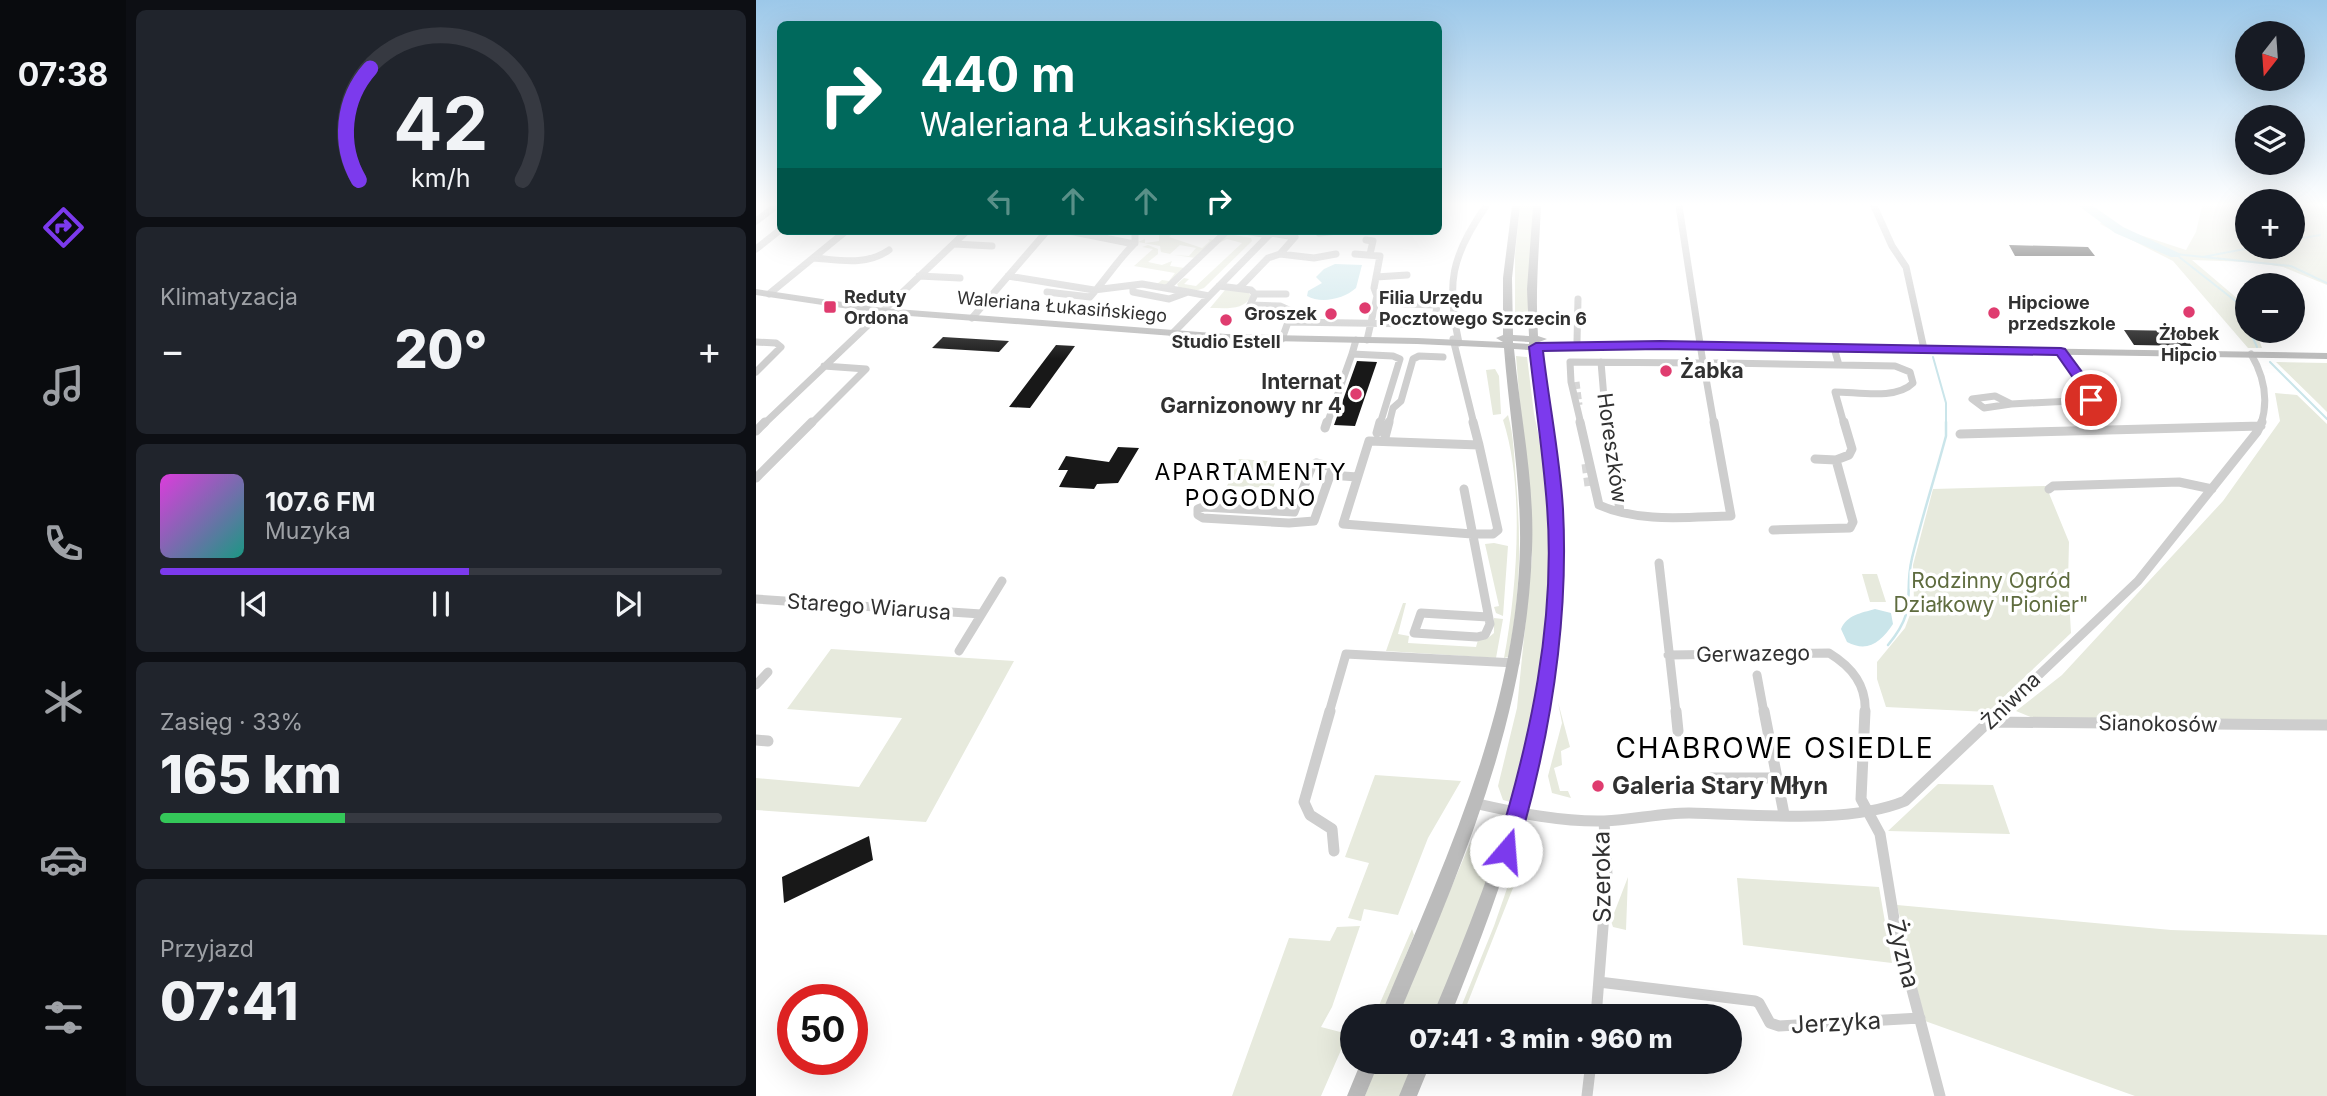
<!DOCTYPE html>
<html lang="pl">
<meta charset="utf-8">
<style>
:root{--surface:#171b24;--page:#20242c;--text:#f1f3f6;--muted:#9ea1a6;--line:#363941;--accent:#7c3aed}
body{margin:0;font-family:Inter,sans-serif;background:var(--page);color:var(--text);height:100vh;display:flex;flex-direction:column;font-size:26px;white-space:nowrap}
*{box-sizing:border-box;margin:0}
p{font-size:23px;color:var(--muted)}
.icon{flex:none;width:38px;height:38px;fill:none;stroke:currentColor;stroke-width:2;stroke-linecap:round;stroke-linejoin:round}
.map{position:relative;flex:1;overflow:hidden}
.details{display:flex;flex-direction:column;gap:10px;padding:10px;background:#0d0f14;width:630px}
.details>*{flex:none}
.hud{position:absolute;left:21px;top:21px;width:665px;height:214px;border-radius:10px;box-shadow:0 7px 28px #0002;background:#00695c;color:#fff;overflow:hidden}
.needle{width:46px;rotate:197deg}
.buttons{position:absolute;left:1479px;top:21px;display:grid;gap:14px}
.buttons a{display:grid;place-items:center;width:70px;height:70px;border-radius:50%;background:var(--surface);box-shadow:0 7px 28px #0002;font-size:35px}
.speed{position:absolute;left:21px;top:984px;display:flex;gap:14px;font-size:35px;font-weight:700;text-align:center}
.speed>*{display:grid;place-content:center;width:91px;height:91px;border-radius:50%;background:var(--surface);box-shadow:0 7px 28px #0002;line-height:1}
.speed .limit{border:10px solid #d22;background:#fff;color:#111}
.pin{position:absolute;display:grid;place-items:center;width:60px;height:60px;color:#fff;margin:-30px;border:4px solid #fff;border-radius:50%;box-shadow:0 2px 7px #0007}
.me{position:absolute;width:77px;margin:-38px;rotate:18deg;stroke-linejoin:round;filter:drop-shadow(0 0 5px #0008)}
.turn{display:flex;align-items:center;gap:24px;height:147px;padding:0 28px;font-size:32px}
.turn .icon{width:91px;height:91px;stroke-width:2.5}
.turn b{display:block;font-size:49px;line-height:60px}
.lanes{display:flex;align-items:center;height:66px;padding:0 28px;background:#0003;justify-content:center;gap:35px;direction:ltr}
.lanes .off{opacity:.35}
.big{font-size:52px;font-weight:800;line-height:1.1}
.details .widget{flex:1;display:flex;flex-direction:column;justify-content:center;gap:10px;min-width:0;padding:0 24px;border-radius:10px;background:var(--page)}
.details .dial{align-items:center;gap:0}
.dial svg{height:182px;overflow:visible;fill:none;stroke:var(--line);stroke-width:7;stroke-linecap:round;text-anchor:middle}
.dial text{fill:var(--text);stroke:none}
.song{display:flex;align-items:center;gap:21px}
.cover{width:84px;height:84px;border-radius:10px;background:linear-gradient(135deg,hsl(300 70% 55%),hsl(170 70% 35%))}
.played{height:7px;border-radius:4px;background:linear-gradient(90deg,var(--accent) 55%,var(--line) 55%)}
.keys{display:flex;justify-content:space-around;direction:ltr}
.heat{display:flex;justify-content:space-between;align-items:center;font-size:38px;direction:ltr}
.charge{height:10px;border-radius:5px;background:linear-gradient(90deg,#34c759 33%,var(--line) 0)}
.trip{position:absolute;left:584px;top:1004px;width:402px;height:70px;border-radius:35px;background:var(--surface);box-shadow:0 7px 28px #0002;font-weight:800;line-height:70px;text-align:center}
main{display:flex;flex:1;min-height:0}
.menu{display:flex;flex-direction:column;width:126px;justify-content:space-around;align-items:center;background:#090b0e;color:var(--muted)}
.menu .icon{width:49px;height:49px}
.menu .current{color:var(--accent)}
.menu b{font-size:32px;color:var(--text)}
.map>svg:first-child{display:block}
.green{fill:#e7eadd}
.water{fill:#cae5ea}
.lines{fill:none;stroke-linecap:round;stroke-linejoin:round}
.stream-far1{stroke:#cae5ea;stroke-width:2}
.stream{stroke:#cae5ea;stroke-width:2.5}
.river{fill:#cae5ea;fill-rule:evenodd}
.building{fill:#181818}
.street-tunnel-far1{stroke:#d6d6d6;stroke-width:7;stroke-dasharray:7 3.5;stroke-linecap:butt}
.street-tunnel{stroke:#d6d6d6;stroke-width:9;stroke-dasharray:9 4.5;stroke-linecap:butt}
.street-far2{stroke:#cecece;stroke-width:7}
.street-far1{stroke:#cecece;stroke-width:9}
.street{stroke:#cecece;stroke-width:11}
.secondary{fill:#bbb;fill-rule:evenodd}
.route{fill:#7c3aed;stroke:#51269a;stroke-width:2}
.poi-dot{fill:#df3c6f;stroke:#fff;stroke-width:2.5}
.labels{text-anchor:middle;stroke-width:7;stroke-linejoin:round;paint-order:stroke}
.far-poi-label{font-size:18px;font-weight:bold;fill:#313131;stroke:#fff;text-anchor:start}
.far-street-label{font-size:18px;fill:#313131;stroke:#fff}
.poi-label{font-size:21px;font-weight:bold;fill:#313131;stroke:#fff;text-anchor:start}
.street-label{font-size:21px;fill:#313131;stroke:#fff}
.park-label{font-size:21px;fill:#5f6c3f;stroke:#fff}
.neighbourhood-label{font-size:23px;letter-spacing:2px;fill:#000;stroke:#fff}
.near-poi-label{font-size:24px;font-weight:bold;fill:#313131;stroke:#fff;text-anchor:start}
.near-street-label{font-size:24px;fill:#313131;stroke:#fff}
.near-neighbourhood-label{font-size:28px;letter-spacing:2px;fill:#000;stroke:#fff}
</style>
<main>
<nav class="menu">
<b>07:38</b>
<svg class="icon current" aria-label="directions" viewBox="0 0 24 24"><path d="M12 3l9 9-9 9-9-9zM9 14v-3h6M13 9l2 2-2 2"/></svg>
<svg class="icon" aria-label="music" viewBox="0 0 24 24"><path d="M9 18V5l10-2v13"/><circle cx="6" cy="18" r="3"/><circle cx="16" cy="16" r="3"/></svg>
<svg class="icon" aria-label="phone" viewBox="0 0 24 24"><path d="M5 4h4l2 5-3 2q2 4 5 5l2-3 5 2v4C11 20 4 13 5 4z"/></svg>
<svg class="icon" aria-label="climate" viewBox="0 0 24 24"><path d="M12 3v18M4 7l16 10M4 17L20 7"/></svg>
<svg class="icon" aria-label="car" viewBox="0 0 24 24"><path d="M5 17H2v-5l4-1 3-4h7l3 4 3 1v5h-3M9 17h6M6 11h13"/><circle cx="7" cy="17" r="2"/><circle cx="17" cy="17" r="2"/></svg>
<svg class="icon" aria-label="filters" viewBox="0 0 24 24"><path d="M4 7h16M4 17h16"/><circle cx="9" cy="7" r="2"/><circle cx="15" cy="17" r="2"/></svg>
</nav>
<section class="details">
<div class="widget dial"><svg viewBox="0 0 100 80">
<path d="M14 69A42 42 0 1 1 86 69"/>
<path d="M14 69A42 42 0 0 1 19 20" stroke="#7c3aed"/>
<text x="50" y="56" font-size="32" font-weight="700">42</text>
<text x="50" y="72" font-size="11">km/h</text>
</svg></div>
<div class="widget"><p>Klimatyzacja</p>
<div class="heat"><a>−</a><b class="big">20°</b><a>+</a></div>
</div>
<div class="widget">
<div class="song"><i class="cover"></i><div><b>107.6 FM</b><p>Muzyka</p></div></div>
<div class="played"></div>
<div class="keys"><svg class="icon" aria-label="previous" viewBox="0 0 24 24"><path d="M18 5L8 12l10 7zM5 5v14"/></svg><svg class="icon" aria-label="pause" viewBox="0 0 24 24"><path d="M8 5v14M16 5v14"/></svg><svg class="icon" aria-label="next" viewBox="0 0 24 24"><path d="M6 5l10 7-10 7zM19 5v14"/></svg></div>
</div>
<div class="widget"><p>Zasięg · 33%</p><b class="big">165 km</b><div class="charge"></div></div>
<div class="widget"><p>Przyjazd</p><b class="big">07:41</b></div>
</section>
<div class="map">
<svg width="1571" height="1096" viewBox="0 0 1571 1096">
<rect width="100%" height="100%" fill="#fff"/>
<path class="green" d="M 764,206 L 777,206 L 771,327 L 759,327 L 759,255 Z
M 1446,206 L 1491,206 L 1491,247 L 1536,247 L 1537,206 L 1571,206 L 1571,285 L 1527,267 L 1496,262 L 1436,260 L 1489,305 L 1491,331 L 1500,331 L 1506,348 L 1492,348 L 1417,261 L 1344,224 L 1348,219 L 1378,233 L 1430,250 L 1440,232 Z
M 403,231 L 419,231 L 413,237 L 446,248 L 454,241 L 452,239 L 460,240 L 440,258 L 418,255 L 433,256 L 440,248 L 424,245 L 414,254 L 405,252 L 404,246 L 382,242 L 389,239 L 389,243 L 403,241 Z
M 472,234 L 495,238 L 496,241 L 448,288 L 439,291 L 423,288 L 421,284 L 428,278 L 433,279 L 428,284 L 440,286 L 486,243 L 471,239 L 463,243 Z
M 392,245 L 402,249 L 402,254 L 392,262 L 406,265 L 416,261 L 414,266 L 429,268 L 410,286 L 401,284 L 406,280 L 413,281 L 419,273 L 378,266 L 397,249 L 386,247 Z
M 469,290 L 492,292 L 495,296 C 488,311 469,308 454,308 Z
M 760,356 L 771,357 L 778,414 L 788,461 L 794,536 L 795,587 L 780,712 L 758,803 L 747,800 L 742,786 L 761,708 L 776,557 Z
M 1520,362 L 1571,363 L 1571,412 L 1564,405 Z
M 739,369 L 743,376 L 745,414 L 737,415 L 730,370 Z
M 1519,393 L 1541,395 L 1571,424 L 1571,721 L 1277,718 L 1260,711 L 1306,675 L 1467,501 L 1524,421 Z
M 752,415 C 758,436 758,458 760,480 C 765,540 765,597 752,657 L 748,658 C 761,589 769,487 747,420 Z
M 483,459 L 528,462 L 517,488 L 471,486 Z
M 1290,486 L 1313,542 L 1312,582 L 1315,633 L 1232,712 L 1130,707 L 1121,679 L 1121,662 L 1149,628 L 1158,604 L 1157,565 L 1177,489 Z
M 738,543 L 752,546 L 747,616 L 740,613 L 738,607 L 743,606 L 729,544 Z
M 1106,574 L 1121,574 L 1130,602 L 1114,602 Z
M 647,603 L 650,603 L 642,634 L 653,636 L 652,643 L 720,647 L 722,640 L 732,638 L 738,633 L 738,618 L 747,619 L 740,658 L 630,651 Z
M 75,649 L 258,661 L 170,822 L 0,810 L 0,778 L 103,787 L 146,718 L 31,709 Z
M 802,702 L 814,747 L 805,751 L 806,765 L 798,768 L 804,791 L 812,791 L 815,798 L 796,793 L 792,776 L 806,723 Z
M 619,775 L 705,781 L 672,838 L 642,915 L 608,909 L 605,921 L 592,918 L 613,863 L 589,857 Z
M 1182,784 L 1237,785 L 1254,834 L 1132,831 Z
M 714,843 L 745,846 L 678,1017 L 641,1017 Z
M 765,848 L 772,850 L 706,1017 L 701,1017 L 738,926 Z
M 872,877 L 870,930 L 857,927 L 855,921 Z
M 981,878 L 1123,887 L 1136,963 L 987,945 Z
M 1141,905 L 1415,930 L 1571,935 L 1571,1096 L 1379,1096 L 1169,1021 Z
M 604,926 L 576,1007 L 565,1027 L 592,1034 L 565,1096 L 476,1096 L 533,938 L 574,941 L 581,927 Z
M 656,929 L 658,935 L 625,1017 L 618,1017 Z
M 622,1062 L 658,1062 L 644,1096 L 609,1096 Z"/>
<path class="water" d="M 579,264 L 606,265 L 600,288 C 588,299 565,304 551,296 L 552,291 L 566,283 L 560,277 L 568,269 Z
M 1119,609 L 1135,613 L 1137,624 C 1125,642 1112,653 1091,642 L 1085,629 C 1091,615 1105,613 1119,609 Z"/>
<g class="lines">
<path class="stream-far1" d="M 1536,240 L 1564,235
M 1419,254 L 1535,266 L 1571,283
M 1422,256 L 1482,303 L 1491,324
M 1447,257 L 1499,247
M 1494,331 L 1501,347
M 1177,357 L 1190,403 L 1190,424
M 1514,362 L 1571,419"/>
<path class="stream" d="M 1132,645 C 1163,608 1147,596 1156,558 C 1166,517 1179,477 1190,436 L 1190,422"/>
<path class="river" d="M 1323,206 L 1337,206 L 1367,227 L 1425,254 L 1423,257 L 1415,257 L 1359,233 Z"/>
</g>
<path class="building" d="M 1253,245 L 1332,247 L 1339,256 L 1259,256 Z
M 1368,330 L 1425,331 L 1436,346 L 1378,345 Z
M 187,337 L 253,341 L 243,352 L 176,348 Z
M 300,345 L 319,346 L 274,408 L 253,407 Z
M 601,361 L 621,362 L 599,426 L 578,425 Z
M 362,447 L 383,448 L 362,483 L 341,484 L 338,489 L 303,487 L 312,470 L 302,470 L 310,456 L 353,462 Z
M 113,836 L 117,860 L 28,903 L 26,877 Z"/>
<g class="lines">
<path class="street-tunnel-far1" d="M 820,382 L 823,405"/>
<path class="street-tunnel" d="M 830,464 L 833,486"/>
<path class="street-far2" d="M 923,206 L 947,363 L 963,363
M 1118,206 L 1136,246 L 1150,267 L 1168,349
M 0,221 L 20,206
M 379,231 L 379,243
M 489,231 L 513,235
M 563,233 L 582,231
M 610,240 L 617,241 L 614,254
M 198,244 L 236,246
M 0,249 L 24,230
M 524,254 L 558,258 L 580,254
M 599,254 L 624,256 L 618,288 L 621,296 L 611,340
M 58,258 C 84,260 110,266 133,250
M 163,276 L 204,278
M 252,276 L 338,290 L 386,284 L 432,292
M 620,277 L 651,275
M 463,286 L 495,290 L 499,294 L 530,294
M 377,287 L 377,292 L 413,299 L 432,292 L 453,296
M 411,288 L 471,231
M 483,288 L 512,258 L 524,254 L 539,237 L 515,233
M 291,292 L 334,297 C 350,279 361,261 378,244 L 313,231
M 13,294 L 90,231
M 499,294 L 494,305 L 524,306 L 535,311 L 532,322
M 216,318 L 291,231
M 416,334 L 517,231
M 526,339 L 532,322 L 661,324 L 679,320 L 681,305 L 648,304
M 697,339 L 718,424
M 600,340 L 596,354 L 637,356 L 644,359 L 624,424
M 821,341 L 822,299
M 0,342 L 20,343 L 25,347 L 0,372
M 703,343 C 690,284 695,256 730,206
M 1078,348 L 1083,365 L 1139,366 L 1154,372 L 1157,383 C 1140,400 1102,392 1079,392 L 1088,424
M 1495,354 C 1508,376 1513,399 1505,424
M 845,362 L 848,398 L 854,424
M 967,363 L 1083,365
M 950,378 L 958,424
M 1239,396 L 1255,404 L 1228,408 L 1216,399 Z
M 1255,404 L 1335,400 L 1336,395 L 1305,352
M 8,424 L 211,231
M 55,424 L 110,369 L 68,366
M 571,424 L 596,354
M 633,424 L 637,408 L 645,401 L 657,359 L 663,356 L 687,357
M 825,424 L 815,382 L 814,362 L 947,363 L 948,369"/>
<path class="street-far1" d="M 717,422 L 723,445
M 824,422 L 843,505 C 884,523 931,517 975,516 L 958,422
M 853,422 L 864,512
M 569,428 L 571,422
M 0,431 L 9,422
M 621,433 L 624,422
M 1204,434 L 1505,426
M 613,441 L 723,445 L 742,530 L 737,534 L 716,534 L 587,524 Z
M 628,441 L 633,422
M 1059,459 L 1080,460
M 560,463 L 577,467 L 558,521 L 533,523 L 447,518 L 442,515 L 442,509 L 447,507 L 538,512 L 556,466 Z
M 574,475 L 601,477
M 0,478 L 56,422
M 708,489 L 734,624 L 729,635 L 721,637 L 658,633 L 665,613 L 732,617
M 1293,489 L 1297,486 L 1423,482 L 1456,489
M 1017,530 L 1094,528 L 1097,522 L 1080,460 L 1093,455 L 1096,449 L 1088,422
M 903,563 L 920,713
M 0,599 L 225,614
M 203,651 L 246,581
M 912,655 L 1073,653 C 1096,667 1111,685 1109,713
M 1001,675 L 1008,713
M 0,685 L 12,672
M 573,713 L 590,654 L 759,663
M 1243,713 L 1382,581 L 1501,432 L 1506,422"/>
<path class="street" d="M 574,711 L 548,802 L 554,815 L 576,829 L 578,851
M 920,711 L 922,731
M 1008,711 L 1028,814
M 1109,711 L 1105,799 L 1124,834 L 1139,925 L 1184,1096
M 1234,722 L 1571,725
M 0,740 L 12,741
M 955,778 L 1021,778
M 722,804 C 762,813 807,822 848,821 C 877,820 904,813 933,813 C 997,814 1091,825 1149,801 L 1244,711
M 843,982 L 999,1001 L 1003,1003 L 1014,1023 L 1023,1026 L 1164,1018
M 840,1017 L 851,875 L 848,821
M 831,1096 L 835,1062"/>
<path class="secondary" d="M 756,206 L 764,206 L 756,278 L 757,335 L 773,336 L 771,289 L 777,206 L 785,206 C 783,250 779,292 782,336 L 791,339 L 783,342 L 783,344 L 904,342 L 1571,353 L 1571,359 L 904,348 L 784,350 C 792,420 808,490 807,561 C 806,721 753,870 694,1017 L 676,1017 C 737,871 797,717 795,556 C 794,487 781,418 774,350 L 758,349 C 764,415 779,483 776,550 C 770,719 707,863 642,1017 L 624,1017 C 687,864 761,713 764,545 C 765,479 753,414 748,348 L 661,344 L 470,340 L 127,314 L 0,295 L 0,289 L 127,308 L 470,334 L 661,338 L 747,342 L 740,338 L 747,335 L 747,278 ZM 757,341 L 773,342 L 773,344 L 757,343 Z
M 605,1062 L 623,1062 L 609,1096 L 591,1096 Z
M 657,1062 L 675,1062 L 661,1096 L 643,1096 Z"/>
</g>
<linearGradient id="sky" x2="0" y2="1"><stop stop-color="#9cc8e9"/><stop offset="0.57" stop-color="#fff"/><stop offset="1" stop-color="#fff" stop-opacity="0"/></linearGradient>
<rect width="1571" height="359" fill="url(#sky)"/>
<path class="route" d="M 904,341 L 1305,348 L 1309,349 L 1343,395 L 1340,403 L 1330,403 L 1329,395 L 1301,355 L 904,349 L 787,351 C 793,403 804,457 807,509 C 813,626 794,739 761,851 L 758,858 L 750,861 L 743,858 L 740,851 C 774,740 800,622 791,506 C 787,453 779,400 773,347 L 780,343 Z"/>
<g class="poi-dot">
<rect x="67" y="300" width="14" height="14" rx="3.5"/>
<circle cx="609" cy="308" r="7"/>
<circle cx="1433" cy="312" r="7"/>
<circle cx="1238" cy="313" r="7"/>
<circle cx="575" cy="314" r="7"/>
<circle cx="470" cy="320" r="7"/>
<circle cx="910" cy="371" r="7"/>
<circle cx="600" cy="394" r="7"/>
<circle cx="842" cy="786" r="7"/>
</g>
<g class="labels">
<g class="far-poi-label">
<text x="88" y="303">Reduty<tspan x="88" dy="21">Ordona</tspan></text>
<text x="623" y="304">Filia Urzędu<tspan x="623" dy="21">Pocztowego Szczecin 6</tspan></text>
<text x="1252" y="309">Hipciowe<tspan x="1252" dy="21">przedszkole</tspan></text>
<text x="561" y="320" text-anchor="end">Groszek</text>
<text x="1433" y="340" text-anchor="middle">Żłobek<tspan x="1433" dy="21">Hipcio</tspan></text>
<text x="470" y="348" text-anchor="middle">Studio Estell</text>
</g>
<g class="far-street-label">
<text transform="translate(306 307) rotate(5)" y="6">Waleriana Łukasińskiego</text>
</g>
<g class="poi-label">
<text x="924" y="378">Żabka</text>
<text x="586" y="389" text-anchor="end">Internat<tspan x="586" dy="24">Garnizonowy nr 4</tspan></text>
</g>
<g class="street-label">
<text transform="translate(856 448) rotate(82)" y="7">Horeszków</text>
<text transform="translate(113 607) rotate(4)" y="7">Starego Wiarusa</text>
<text transform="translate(997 654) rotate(-1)" y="7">Gerwazego</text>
<text transform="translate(1255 701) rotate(-44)" y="7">Żniwna</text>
<text transform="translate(1402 724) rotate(1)" y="7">Sianokosów</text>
</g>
<g class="park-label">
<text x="1235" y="588">Rodzinny Ogród<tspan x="1235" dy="24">Działkowy "Pionier"</tspan></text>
</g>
<g class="neighbourhood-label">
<text x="495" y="480">APARTAMENTY<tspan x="495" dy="26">POGODNO</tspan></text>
</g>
<g class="near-poi-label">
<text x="856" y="794">Galeria Stary Młyn</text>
</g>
<g class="near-street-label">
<text transform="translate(846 877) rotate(-91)" y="8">Szeroka</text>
<text transform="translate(1147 954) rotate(76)" y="8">Żyzna</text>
<text transform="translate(1080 1023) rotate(-3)" y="8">Jerzyka</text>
</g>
<g class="near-neighbourhood-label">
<text x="1019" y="758">CHABROWE OSIEDLE</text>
</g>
</g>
</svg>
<div class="buttons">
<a><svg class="needle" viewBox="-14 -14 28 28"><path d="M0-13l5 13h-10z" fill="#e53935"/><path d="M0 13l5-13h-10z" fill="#9ea1a6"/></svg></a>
<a><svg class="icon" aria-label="layers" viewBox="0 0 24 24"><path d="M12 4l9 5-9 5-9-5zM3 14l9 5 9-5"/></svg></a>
<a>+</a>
<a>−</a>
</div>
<div class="speed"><div class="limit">50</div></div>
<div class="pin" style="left:1335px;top:400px;background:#d93025"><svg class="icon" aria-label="arrive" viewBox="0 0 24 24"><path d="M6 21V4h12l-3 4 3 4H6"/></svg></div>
<svg class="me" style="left:750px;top:851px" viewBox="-20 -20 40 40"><circle r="19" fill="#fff"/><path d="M0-13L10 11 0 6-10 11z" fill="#7c3aed"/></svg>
<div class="trip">07:41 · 3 min · 960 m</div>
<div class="hud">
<div class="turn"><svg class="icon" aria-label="right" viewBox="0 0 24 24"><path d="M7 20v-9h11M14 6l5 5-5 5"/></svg><div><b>440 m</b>Waleriana Łukasińskiego</div></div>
<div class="lanes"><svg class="icon off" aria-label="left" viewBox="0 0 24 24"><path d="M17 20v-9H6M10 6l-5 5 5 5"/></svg><svg class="icon off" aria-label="ahead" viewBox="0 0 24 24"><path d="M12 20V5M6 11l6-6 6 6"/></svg><svg class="icon off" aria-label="ahead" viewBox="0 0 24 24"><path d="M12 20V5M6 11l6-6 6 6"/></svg><svg class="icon" aria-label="right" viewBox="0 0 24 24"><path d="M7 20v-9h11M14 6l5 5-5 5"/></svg></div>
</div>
</div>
</main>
